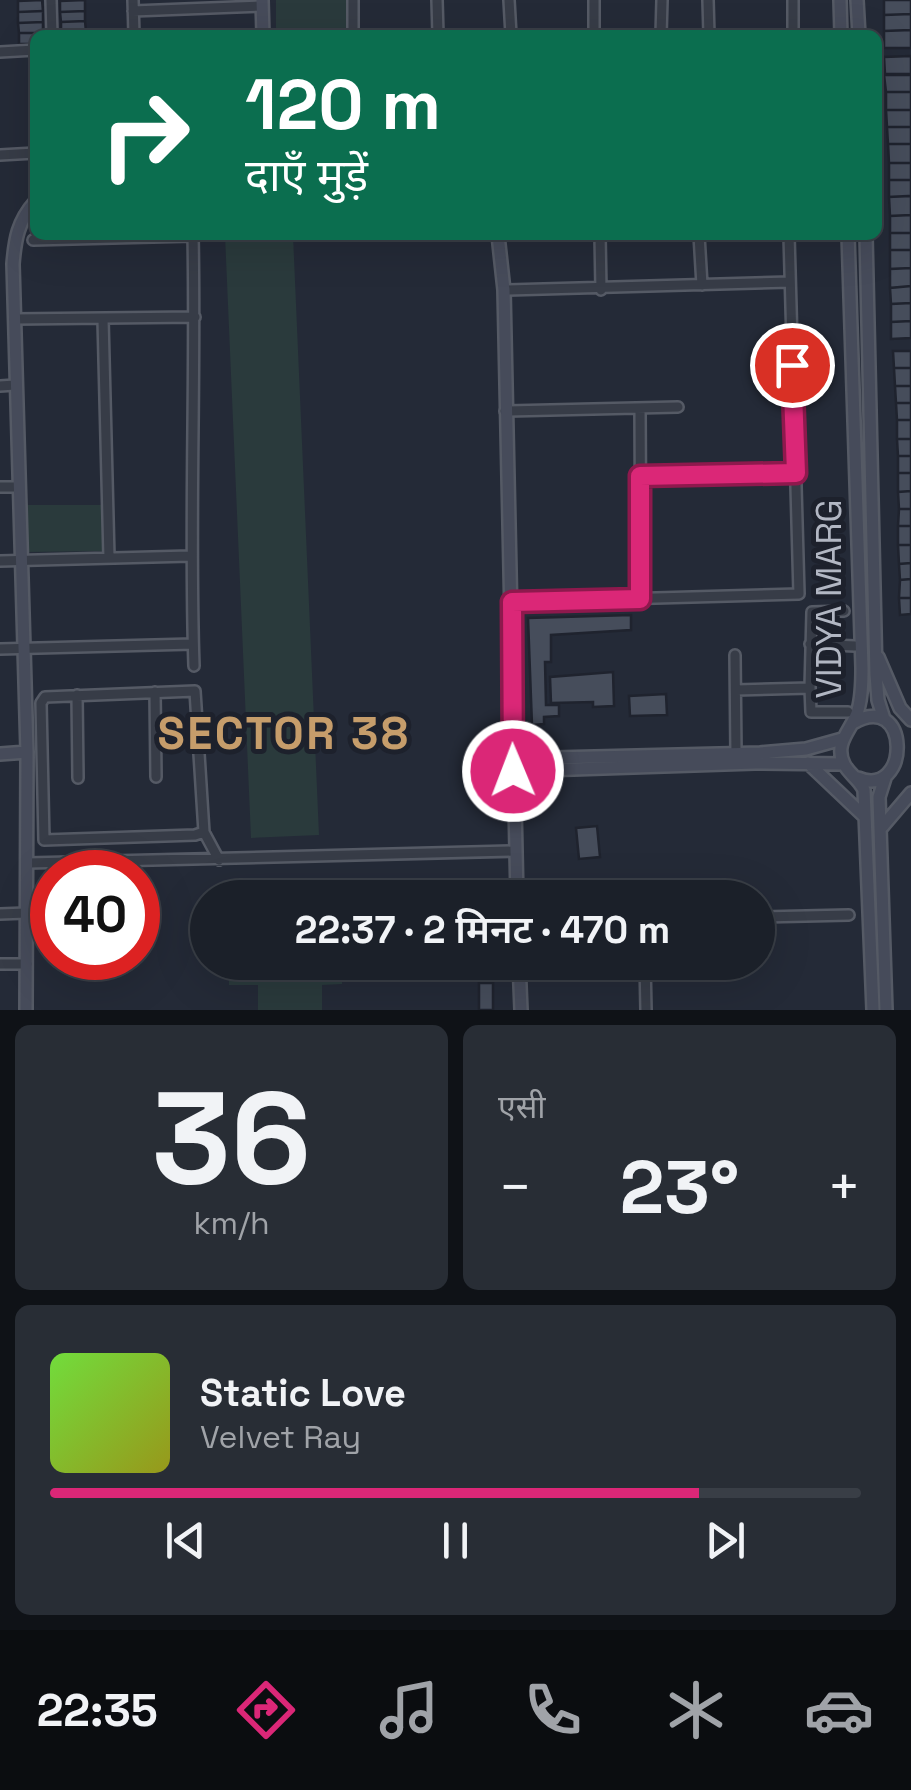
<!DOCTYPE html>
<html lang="hi">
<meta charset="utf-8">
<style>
:root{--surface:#1b2029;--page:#282d35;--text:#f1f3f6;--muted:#a0a3a8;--line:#393e46;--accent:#db2777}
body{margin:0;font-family:"Space Grotesk","Noto Sans Devanagari",sans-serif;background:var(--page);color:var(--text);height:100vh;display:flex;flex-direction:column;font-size:38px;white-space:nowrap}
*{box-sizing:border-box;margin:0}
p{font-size:32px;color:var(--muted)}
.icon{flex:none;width:55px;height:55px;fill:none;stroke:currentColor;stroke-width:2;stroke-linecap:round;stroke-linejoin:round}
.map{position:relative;height:1010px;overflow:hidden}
.side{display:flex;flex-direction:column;gap:15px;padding:15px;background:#0f1217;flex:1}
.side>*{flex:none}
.banner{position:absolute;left:30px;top:30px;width:852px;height:210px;border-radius:15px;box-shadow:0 10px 40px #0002,0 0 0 2px var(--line);background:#0b6e4f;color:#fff;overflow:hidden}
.speed{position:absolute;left:30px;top:850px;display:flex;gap:20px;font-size:50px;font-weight:700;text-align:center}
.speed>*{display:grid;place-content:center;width:130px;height:130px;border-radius:50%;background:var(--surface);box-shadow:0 10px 40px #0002,0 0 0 2px var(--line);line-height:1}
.speed .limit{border:15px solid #d22;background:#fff;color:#111}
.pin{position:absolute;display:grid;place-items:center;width:85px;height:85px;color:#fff;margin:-42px;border:5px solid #fff;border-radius:50%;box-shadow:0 2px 10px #0007}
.me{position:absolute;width:110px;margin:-55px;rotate:359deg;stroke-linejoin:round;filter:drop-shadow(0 0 8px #0008)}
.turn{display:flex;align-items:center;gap:35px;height:210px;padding:0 50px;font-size:45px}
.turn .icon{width:130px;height:130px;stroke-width:2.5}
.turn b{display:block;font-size:70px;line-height:85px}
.big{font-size:75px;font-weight:600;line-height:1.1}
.side .tile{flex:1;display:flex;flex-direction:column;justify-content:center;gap:15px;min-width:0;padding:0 35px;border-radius:15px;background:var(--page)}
.side .dial{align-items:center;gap:0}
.dial b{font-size:130px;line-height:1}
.song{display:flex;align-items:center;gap:30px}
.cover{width:120px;height:120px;border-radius:15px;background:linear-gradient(135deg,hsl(100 70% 55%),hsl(60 70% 35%))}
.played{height:10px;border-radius:5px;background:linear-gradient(90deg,var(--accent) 80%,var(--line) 80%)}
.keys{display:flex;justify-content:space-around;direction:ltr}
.heat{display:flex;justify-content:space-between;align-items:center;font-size:55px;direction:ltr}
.side .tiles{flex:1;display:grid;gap:15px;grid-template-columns:1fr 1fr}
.tile:last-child{grid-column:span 2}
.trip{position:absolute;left:190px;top:880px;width:585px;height:100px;border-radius:50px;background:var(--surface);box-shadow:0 10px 40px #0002,0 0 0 2px var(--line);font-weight:600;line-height:100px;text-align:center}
.menu{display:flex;height:160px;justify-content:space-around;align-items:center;background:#0b0d10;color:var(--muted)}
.menu .icon{width:70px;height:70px}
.menu .active{color:var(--accent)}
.menu b{font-size:45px;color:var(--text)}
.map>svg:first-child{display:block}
.green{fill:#2a3a3c}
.building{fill:#464d5b;stroke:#1f232e;stroke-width:2.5}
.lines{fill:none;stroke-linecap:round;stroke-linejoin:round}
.street-casing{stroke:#555a65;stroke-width:14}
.secondary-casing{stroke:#555a65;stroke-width:16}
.street{stroke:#373c47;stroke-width:9}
.secondary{stroke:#464b5a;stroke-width:11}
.route-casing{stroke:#8e194d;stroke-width:25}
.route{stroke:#db2777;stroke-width:18}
.labels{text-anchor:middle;stroke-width:10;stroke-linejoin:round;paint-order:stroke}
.street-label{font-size:35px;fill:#b2b7c3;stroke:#1d212c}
.district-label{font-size:45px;font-weight:bold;letter-spacing:2.5px;fill:#c69d6b;stroke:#1d212c}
</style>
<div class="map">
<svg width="911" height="1010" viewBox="0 0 911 1010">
<rect width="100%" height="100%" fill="#242a37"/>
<path class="green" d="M 276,0 L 347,0 L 348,35 L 276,35 Z
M 225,235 L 293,235 L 319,835 L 251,838 Z
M 27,505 L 103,505 L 103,551 L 27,552 Z
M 229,963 L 342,963 L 342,984 L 322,985 L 322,1010 L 258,1010 L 258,985 L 229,985 Z"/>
<path class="building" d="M 42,0 L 43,11 L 18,12 L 18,1 Z
M 85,0 L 85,11 L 60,12 L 60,1 Z
M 884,0 L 911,0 L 911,14 L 884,15 Z
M 43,11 L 43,22 L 18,23 L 18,12 Z
M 85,11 L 85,21 L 61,22 L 60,12 Z
M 911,14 L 911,30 L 884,31 L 884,15 Z
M 85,21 L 86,32 L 61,33 L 61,22 Z
M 43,22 L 43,33 L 19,33 L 18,23 Z
M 911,30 L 911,48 L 884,48 L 884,31 Z
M 19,33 L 43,33 L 43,35 L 35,35 L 35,44 L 19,44 Z
M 911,56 L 911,74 L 885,74 L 884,57 Z
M 884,75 L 911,75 L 911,92 L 886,92 Z
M 886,92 L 911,92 L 911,110 L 886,110 Z
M 886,110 L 911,110 L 911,127 L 887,127 Z
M 887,127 L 911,127 L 911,144 L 888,144 Z
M 888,144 L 911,144 L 911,163 L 889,163 Z
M 889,163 L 911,163 L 911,180 L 889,180 Z
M 889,180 L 911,180 L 911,196 L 889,197 Z
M 908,196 L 911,196 L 911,215 L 890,216 L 889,197 Z
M 911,215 L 911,233 L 890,233 L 890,216 Z
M 890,233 L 911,233 L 911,250 L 890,250 Z
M 890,250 L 911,250 L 911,268 L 890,269 Z
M 911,268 L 911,286 L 890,288 L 890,269 Z
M 911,286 L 911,303 L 891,304 L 890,288 Z
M 911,303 L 911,321 L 891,322 L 891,304 Z
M 911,321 L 911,338 L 891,339 L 891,322 Z
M 893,351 L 911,351 L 911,368 L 894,368 Z
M 894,368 L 911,368 L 911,386 L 895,386 Z
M 895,386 L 911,386 L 911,403 L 896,403 Z
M 896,403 L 911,403 L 911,420 L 897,420 Z
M 897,420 L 911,420 L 911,439 L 897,439 Z
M 897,439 L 911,439 L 911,456 L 898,456 Z
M 898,456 L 911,456 L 911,473 L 898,473 Z
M 898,473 L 911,473 L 911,491 L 898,492 Z
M 911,491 L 911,509 L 899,509 L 898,492 Z
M 899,509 L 911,509 L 911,526 L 898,526 Z
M 898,526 L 911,526 L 911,545 L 898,545 Z
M 898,545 L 911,545 L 911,563 L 899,564 Z
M 911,563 L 911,579 L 900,580 L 899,564 Z
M 911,579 L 911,598 L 899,598 L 900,580 Z
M 899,598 L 911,598 L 911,614 L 900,615 Z
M 631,615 L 631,630 L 551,635 L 551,662 L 545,662 L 546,705 L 559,705 L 559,716 L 544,717 L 544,724 L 532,725 L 528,618 Z
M 613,672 L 614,706 L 593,707 L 593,702 L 551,703 L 550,677 Z
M 666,694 L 667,715 L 630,716 L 629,696 Z
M 597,826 L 600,857 L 579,859 L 576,828 Z
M 479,983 L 493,983 L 493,1010 L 479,1010 Z"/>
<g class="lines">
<g class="street-casing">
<path id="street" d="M 51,0 L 52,35
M 133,0 L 134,35
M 353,0 L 353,35
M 437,0 L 438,35
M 509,0 L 511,35
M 594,0 L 594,35
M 708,0 L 709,35
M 793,0 L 793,35
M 133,11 L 262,6
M 661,35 L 662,0
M 0,52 L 35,50
M 0,155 L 35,153
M 193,235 C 196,379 189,522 194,666
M 600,235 L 601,290
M 699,235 L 702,285
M 33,240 L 193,236
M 504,290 L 790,282
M 14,319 L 195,317
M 103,319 L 109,558
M 0,386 L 15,385
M 640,408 L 641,599
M 505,411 L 678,407
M 640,476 L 796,473
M 0,487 L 18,487
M 0,561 L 190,556
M 512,602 L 799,594 L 789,235
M 810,644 L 855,646
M 0,649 L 193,644
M 735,655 L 736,755
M 810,688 L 811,712 L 848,712
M 736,690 L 810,688 L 812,612 L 844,611
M 195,691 L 204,832 L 195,835 L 44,840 L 41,703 L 45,697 Z
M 155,692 L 156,777
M 77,695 L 78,778
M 204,832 L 219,860
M 28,863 L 515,851
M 0,914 L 26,913
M 758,917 L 849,915
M 645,962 L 646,1010
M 0,964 L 27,964"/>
</g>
<g class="secondary-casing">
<path id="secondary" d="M 262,0 L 263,35
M 840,0 L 841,35
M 857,0 L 859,35
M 498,235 L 504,290 L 517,898
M 848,235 L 862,668 C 862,682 862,696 858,710 C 853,729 833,742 844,764 C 849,774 859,779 864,790 L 873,1010
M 866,235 L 876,674 L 878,700 L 884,719
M 878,657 L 900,708 L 911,720
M 853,723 C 911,689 911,800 858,778
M 0,754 L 27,752
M 512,759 L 760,753 L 806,749 L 842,739
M 808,763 L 865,817
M 513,771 L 755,763 L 844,764
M 885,778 L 879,797 L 886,1010
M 882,827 L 911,793
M 519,962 L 521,1010
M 26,1010 L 27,752 L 13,264 C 15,239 18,221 35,202"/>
</g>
<use href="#street" class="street"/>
<use href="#secondary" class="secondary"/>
</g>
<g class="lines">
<g class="route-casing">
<path id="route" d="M 513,771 L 512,602 L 640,599 L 640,476 L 796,473 L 792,365"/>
</g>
<use href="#route" class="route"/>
</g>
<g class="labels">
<g class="street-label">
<text transform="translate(829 599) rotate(-90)" y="12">VIDYA MARG</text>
</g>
<g class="district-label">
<text x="284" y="749">SECTOR 38</text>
</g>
</g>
</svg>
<div class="speed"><div class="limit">40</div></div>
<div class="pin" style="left:792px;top:365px;background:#d93025"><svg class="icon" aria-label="arrive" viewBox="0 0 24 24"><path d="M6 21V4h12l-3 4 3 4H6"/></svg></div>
<svg class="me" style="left:513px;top:771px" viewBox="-20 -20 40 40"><circle r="17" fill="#db2777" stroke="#fff" stroke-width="3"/><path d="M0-11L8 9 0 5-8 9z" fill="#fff"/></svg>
<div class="trip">22:37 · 2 मिनट · 470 m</div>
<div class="banner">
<div class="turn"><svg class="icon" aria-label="right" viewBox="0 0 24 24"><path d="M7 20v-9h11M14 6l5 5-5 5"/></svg><div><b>120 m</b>दाएँ मुड़ें</div></div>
</div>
</div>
<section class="side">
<div class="tiles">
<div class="tile dial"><b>36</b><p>km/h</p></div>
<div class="tile"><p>एसी</p>
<div class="heat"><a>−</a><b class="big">23°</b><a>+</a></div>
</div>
<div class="tile">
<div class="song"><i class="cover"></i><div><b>Static Love</b><p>Velvet Ray</p></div></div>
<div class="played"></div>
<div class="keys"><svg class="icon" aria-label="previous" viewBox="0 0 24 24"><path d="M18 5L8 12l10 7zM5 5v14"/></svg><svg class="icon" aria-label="pause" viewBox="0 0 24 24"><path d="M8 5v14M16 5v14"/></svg><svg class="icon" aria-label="next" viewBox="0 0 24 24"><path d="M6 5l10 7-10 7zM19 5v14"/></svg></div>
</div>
</div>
</section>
<nav class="menu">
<b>22:35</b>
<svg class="icon active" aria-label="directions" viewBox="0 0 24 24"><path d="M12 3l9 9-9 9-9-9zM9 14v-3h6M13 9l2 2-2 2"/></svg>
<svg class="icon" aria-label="music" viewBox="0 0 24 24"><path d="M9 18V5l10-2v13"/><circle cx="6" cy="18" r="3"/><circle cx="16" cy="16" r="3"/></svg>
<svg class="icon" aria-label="phone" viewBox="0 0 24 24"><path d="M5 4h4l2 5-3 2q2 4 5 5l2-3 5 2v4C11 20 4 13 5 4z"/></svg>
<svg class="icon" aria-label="climate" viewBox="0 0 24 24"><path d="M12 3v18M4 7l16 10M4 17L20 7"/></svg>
<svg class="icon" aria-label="car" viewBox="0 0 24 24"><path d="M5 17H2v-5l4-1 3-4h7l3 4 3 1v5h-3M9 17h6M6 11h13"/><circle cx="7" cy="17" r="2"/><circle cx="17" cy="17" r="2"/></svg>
</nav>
